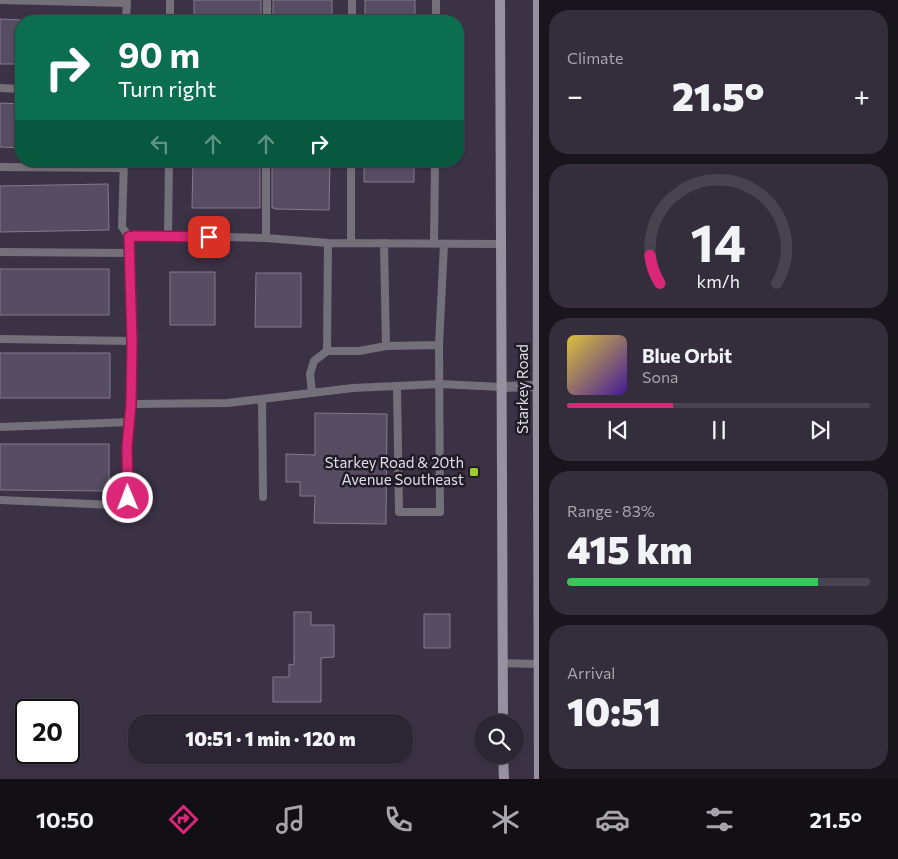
<!DOCTYPE html>
<meta charset="utf-8">
<style>
:root{--surface:#2c2634;--page:#342e3c;--text:#f1f3f6;--muted:#a6a5ac;--line:#48434f;--accent:#db2777}
body{margin:0;font-family:Commissioner,sans-serif;background:var(--page);color:var(--text);height:100vh;display:flex;flex-direction:column;font-size:19px;white-space:nowrap}
*{box-sizing:border-box;margin:0}
p{font-size:16px;color:var(--muted)}
.icon{flex:none;width:28px;height:28px;fill:none;stroke:currentColor;stroke-width:2;stroke-linecap:round;stroke-linejoin:round}
.map{position:relative;flex:1;overflow:hidden}
.panel{display:flex;flex-direction:column;gap:10px;padding:10px;background:#18151d;width:359px}
.panel>*{flex:none}
.hud{position:absolute;left:15px;top:15px;width:449px;height:152px;border-radius:20px;box-shadow:0 1px 4px #0004,0 0 0 1px var(--line);background:#0b6e4f;color:#fff;overflow:hidden}
.fabs{position:absolute;left:474px;top:714px;display:grid;gap:10px}
.fabs a{display:grid;place-items:center;width:50px;height:50px;border-radius:50%;background:var(--surface);box-shadow:0 1px 4px #0004,0 0 0 1px var(--line);font-size:25px}
.speed{position:absolute;left:15px;top:699px;display:flex;gap:10px;font-size:25px;font-weight:700;text-align:center}
.speed>*{display:grid;place-content:center;width:65px;height:65px;border-radius:50%;background:var(--surface);box-shadow:0 1px 4px #0004,0 0 0 1px var(--line);line-height:1}
.speed .limit{border:2px solid #111;border-radius:8px;background:#fff;color:#111}
.pin{position:absolute;display:grid;place-items:center;width:42px;height:42px;color:#fff;margin:-21px;border-radius:10px;box-shadow:0 2px 8px #0006}
.me{position:absolute;width:55px;margin:-28px;rotate:359deg;stroke-linejoin:round;filter:drop-shadow(0 0 4px #0008)}
.turn{display:flex;align-items:center;gap:18px;height:105px;padding:0 20px;font-size:22px}
.turn .icon{width:65px;height:65px;stroke-width:2.5}
.turn b{display:block;font-size:35px;line-height:42px}
.lanes{display:flex;align-items:center;height:48px;padding:0 20px;background:#0003;justify-content:center;gap:25px;direction:ltr}
.lanes .off{opacity:.35}
.big{font-size:38px;font-weight:800;line-height:1.1}
.panel .card{flex:1;display:flex;flex-direction:column;justify-content:center;gap:8px;min-width:0;padding:0 18px;border-radius:20px;background:var(--page)}
.panel .dial{align-items:center;gap:0}
.dial svg{height:130px;overflow:visible;fill:none;stroke:var(--line);stroke-width:7;stroke-linecap:round;text-anchor:middle}
.dial text{fill:var(--text);stroke:none}
.song{display:flex;align-items:center;gap:15px}
.cover{width:60px;height:60px;border-radius:8px;background:linear-gradient(135deg,hsl(50 70% 55%),hsl(260 70% 35%))}
.played{height:5px;border-radius:2px;background:linear-gradient(90deg,var(--accent) 35%,var(--line) 35%)}
.keys{display:flex;justify-content:space-around;direction:ltr}
.heat{display:flex;justify-content:space-between;align-items:center;font-size:28px;direction:ltr}
.charge{height:8px;border-radius:4px;background:linear-gradient(90deg,#34c759 83%,var(--line) 0)}
.trip{position:absolute;left:128px;top:714px;width:285px;height:50px;border-radius:20px;background:var(--surface);box-shadow:0 1px 4px #0004,0 0 0 1px var(--line);font-weight:800;line-height:50px;text-align:center}
.dock{display:flex;height:80px;justify-content:space-around;align-items:center;background:#120f15;color:var(--muted)}
.dock .icon{width:35px;height:35px}
.dock .active{color:var(--accent)}
.dock b{font-size:22px;color:var(--text)}
main{display:flex;flex:1;min-height:0}
.map>svg:first-child{display:block}
.building{fill:#564d62;stroke:#837a90}
.lines{fill:none;stroke-linecap:round;stroke-linejoin:round}
.lane{stroke:#74707a;stroke-width:8}
.street{stroke:#74707a;stroke-width:10}
.secondary{stroke:#9790a0;stroke-width:10}
.route-casing{stroke:#8e194d;stroke-width:12}
.route{stroke:#db2777;stroke-width:9}
.poi-dot{fill:#9fca2c;stroke:#201c25;stroke-width:2}
.labels{text-anchor:middle;stroke-width:5;stroke-linejoin:round;paint-order:stroke}
.street-label{font-size:15px;fill:#e1dce9;stroke:#201c25}
.poi-label{font-size:15px;fill:#e1dce9;stroke:#201c25;text-anchor:end}
</style>
<main>
<div class="map">
<svg width="540" height="779" viewBox="0 0 540 779">
<rect width="100%" height="100%" fill="#3b3246"/>
<path class="building" d="M 194,0 L 261,0 L 261,21 L 194,21 Z
M 273,0 L 332,0 L 332,21 L 273,21 Z
M 365,0 L 415,0 L 415,21 L 365,21 Z
M 0,19 L 21,20 L 21,64 L 0,64 Z
M 0,103 L 21,104 L 21,148 L 0,147 Z
M 193,161 L 260,161 L 260,208 L 192,208 Z
M 272,161 L 330,161 L 329,210 L 275,209 L 275,208 L 272,208 Z
M 364,161 L 414,161 L 414,182 L 364,182 Z
M 108,184 L 109,230 L 0,232 L 0,186 Z
M 0,269 L 109,269 L 109,315 L 0,315 Z
M 170,272 L 215,272 L 215,325 L 170,325 Z
M 256,273 L 301,273 L 301,327 L 255,327 Z
M 0,353 L 110,353 L 110,398 L 0,398 Z
M 315,413 L 387,414 L 386,524 L 314,523 L 315,496 L 300,496 L 300,482 L 286,482 L 286,454 L 315,455 Z
M 0,444 L 109,444 L 109,491 L 0,490 Z
M 294,612 L 311,612 L 311,625 L 334,625 L 334,657 L 321,658 L 321,702 L 273,702 L 273,677 L 289,677 L 289,664 L 294,665 Z
M 424,614 L 450,614 L 450,648 L 424,648 Z"/>
<g class="lines">
<path class="lane" d="M 0,0 L 126,3
M 126,21 L 127,0
M 170,21 L 170,0
M 267,21 L 267,0
M 352,21 L 352,0
M 436,21 L 436,0
M 0,88 L 21,89
M 124,161 L 122,227 L 129,237 L 189,236 L 266,238 L 328,243 L 500,244
M 0,167 L 123,168
M 168,236 L 169,161
M 266,238 L 266,161
M 351,242 L 351,161
M 384,243 L 386,346
M 434,243 L 435,161
M 0,252 L 130,253
M 0,339 L 132,341
M 327,351 L 328,243
M 397,386 L 399,512 L 440,512 L 439,345 L 444,244
M 312,393 L 310,374 L 314,361 L 327,351 L 359,351 L 386,346 L 439,345
M 262,399 L 263,497
M 131,404 L 228,403 L 353,388 L 440,384 L 501,387
M 0,427 L 130,422
M 0,500 L 114,505 L 128,498 L 127,447 L 131,404 L 132,341 L 129,237
M 502,663 L 540,664"/>
<path class="street" d="M 501,387 L 540,386"/>
<path class="secondary" d="M 500,0 L 503,722
M 538,0 C 538,260 537,519 539,779
M 503,755 L 504,779"/>
</g>
<g class="lines">
<g class="route-casing">
<path id="route" d="M 128,498 L 127,447 L 131,404 L 132,341 L 129,237 L 135,236 L 209,237"/>
</g>
<use href="#route" class="route"/>
</g>
<rect class="poi-dot" x="469" y="467" width="10" height="10" rx="2.5"/>
<g class="labels">
<g class="street-label">
<text transform="translate(523 389) rotate(-90)" y="5">Starkey Road</text>
</g>
<g class="poi-label">
<text x="464" y="468">Starkey Road &amp; 20th<tspan x="464" dy="17">Avenue Southeast</tspan></text>
</g>
</g>
</svg>
<div class="fabs">
<a><svg class="icon" aria-label="search" viewBox="0 0 24 24"><circle cx="10" cy="10" r="6"/><path d="M15 15l6 6"/></svg></a>
</div>
<div class="speed"><div class="limit">20</div></div>
<div class="pin" style="left:209px;top:237px;background:#d93025"><svg class="icon" aria-label="arrive" viewBox="0 0 24 24"><path d="M6 21V4h12l-3 4 3 4H6"/></svg></div>
<svg class="me" style="left:128px;top:498px" viewBox="-20 -20 40 40"><circle r="17" fill="#db2777" stroke="#fff" stroke-width="3"/><path d="M0-11L8 9 0 5-8 9z" fill="#fff"/></svg>
<div class="trip">10:51 · 1 min · 120 m</div>
<div class="hud">
<div class="turn"><svg class="icon" aria-label="right" viewBox="0 0 24 24"><path d="M7 20v-9h11M14 6l5 5-5 5"/></svg><div><b>90 m</b>Turn right</div></div>
<div class="lanes"><svg class="icon off" aria-label="left" viewBox="0 0 24 24"><path d="M17 20v-9H6M10 6l-5 5 5 5"/></svg><svg class="icon off" aria-label="ahead" viewBox="0 0 24 24"><path d="M12 20V5M6 11l6-6 6 6"/></svg><svg class="icon off" aria-label="ahead" viewBox="0 0 24 24"><path d="M12 20V5M6 11l6-6 6 6"/></svg><svg class="icon" aria-label="right" viewBox="0 0 24 24"><path d="M7 20v-9h11M14 6l5 5-5 5"/></svg></div>
</div>
</div>
<section class="panel">
<div class="card"><p>Climate</p>
<div class="heat"><a>−</a><b class="big">21.5°</b><a>+</a></div>
</div>
<div class="card dial"><svg viewBox="0 0 100 80">
<path d="M14 69A42 42 0 1 1 86 69"/>
<path d="M14 69A42 42 0 0 1 8 52" stroke="#db2777"/>
<text x="50" y="56" font-size="32" font-weight="700">14</text>
<text x="50" y="72" font-size="11">km/h</text>
</svg></div>
<div class="card">
<div class="song"><i class="cover"></i><div><b>Blue Orbit</b><p>Sona</p></div></div>
<div class="played"></div>
<div class="keys"><svg class="icon" aria-label="previous" viewBox="0 0 24 24"><path d="M18 5L8 12l10 7zM5 5v14"/></svg><svg class="icon" aria-label="pause" viewBox="0 0 24 24"><path d="M8 5v14M16 5v14"/></svg><svg class="icon" aria-label="next" viewBox="0 0 24 24"><path d="M6 5l10 7-10 7zM19 5v14"/></svg></div>
</div>
<div class="card"><p>Range · 83%</p><b class="big">415 km</b><div class="charge"></div></div>
<div class="card"><p>Arrival</p><b class="big">10:51</b></div>
</section>
</main>
<nav class="dock">
<b>10:50</b>
<svg class="icon active" aria-label="directions" viewBox="0 0 24 24"><path d="M12 3l9 9-9 9-9-9zM9 14v-3h6M13 9l2 2-2 2"/></svg>
<svg class="icon" aria-label="music" viewBox="0 0 24 24"><path d="M9 18V5l10-2v13"/><circle cx="6" cy="18" r="3"/><circle cx="16" cy="16" r="3"/></svg>
<svg class="icon" aria-label="phone" viewBox="0 0 24 24"><path d="M5 4h4l2 5-3 2q2 4 5 5l2-3 5 2v4C11 20 4 13 5 4z"/></svg>
<svg class="icon" aria-label="climate" viewBox="0 0 24 24"><path d="M12 3v18M4 7l16 10M4 17L20 7"/></svg>
<svg class="icon" aria-label="car" viewBox="0 0 24 24"><path d="M5 17H2v-5l4-1 3-4h7l3 4 3 1v5h-3M9 17h6M6 11h13"/><circle cx="7" cy="17" r="2"/><circle cx="17" cy="17" r="2"/></svg>
<svg class="icon" aria-label="filters" viewBox="0 0 24 24"><path d="M4 7h16M4 17h16"/><circle cx="9" cy="7" r="2"/><circle cx="15" cy="17" r="2"/></svg>
<b>21.5°</b>
</nav>
